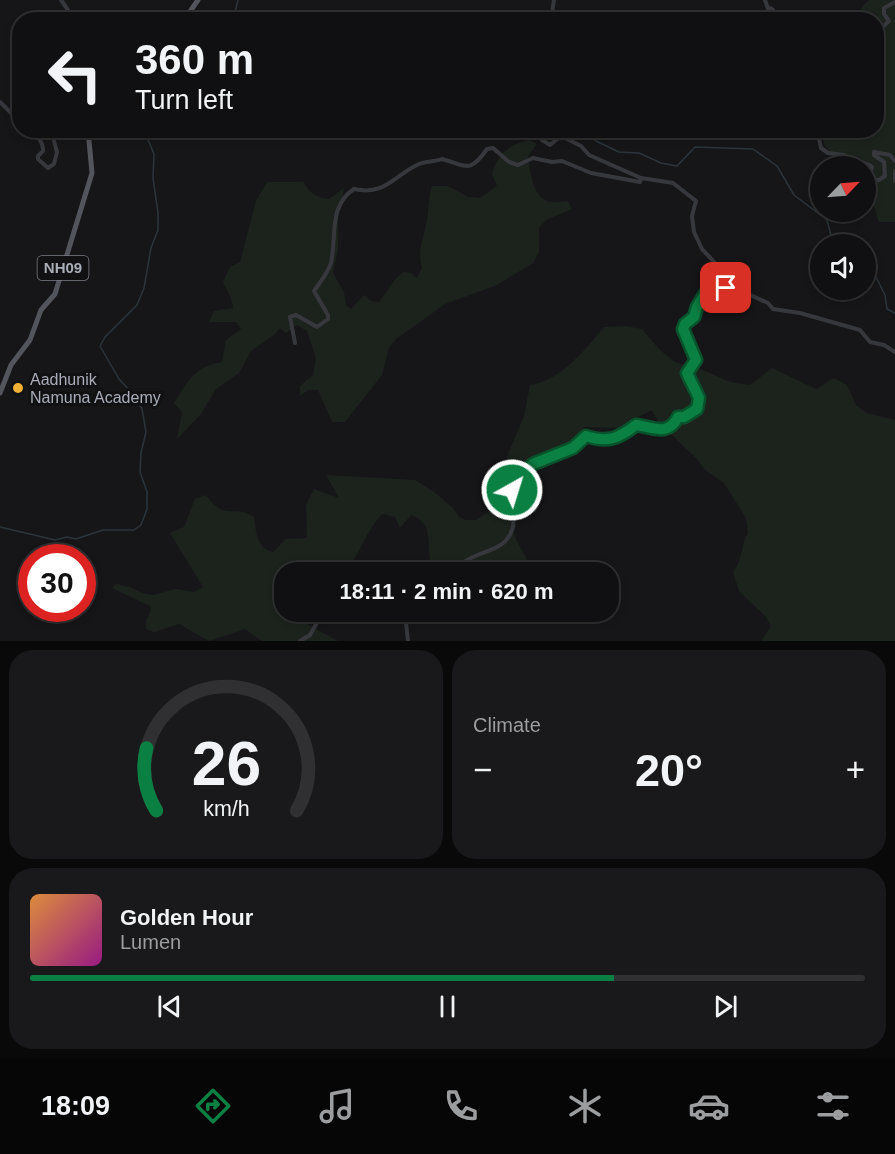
<!DOCTYPE html>
<meta charset="utf-8">
<style>
:root{--surface:#101012;--page:#19191b;--text:#f1f3f6;--muted:#9c9d9f;--line:#303032;--accent:#0b8043}
body{margin:0;font-family:Helvetica,sans-serif;background:var(--page);color:var(--text);height:100vh;display:flex;flex-direction:column;font-size:22px;white-space:nowrap}
*{box-sizing:border-box;margin:0}
p{font-size:20px;color:var(--muted)}
.icon{flex:none;width:33px;height:33px;fill:none;stroke:currentColor;stroke-width:2;stroke-linecap:round;stroke-linejoin:round}
.map{position:relative;height:641px;overflow:hidden}
.sheet{display:flex;flex-direction:column;gap:9px;padding:9px;background:#09090a;flex:1}
.sheet>*{flex:none}
.banner{position:absolute;left:12px;top:12px;width:872px;height:126px;border-radius:24px;box-shadow:0 3px 9px #0003,0 0 0 2px var(--line);background:#101012;color:var(--text);overflow:hidden}
.needle{width:39px;rotate:65deg}
.controls{position:absolute;left:810px;top:156px;display:grid;gap:12px}
.controls a{display:grid;place-items:center;width:66px;height:66px;border-radius:50%;background:var(--surface);box-shadow:0 3px 9px #0003,0 0 0 2px var(--line);font-size:30px}
.speed{position:absolute;left:18px;top:544px;display:flex;gap:12px;font-size:30px;font-weight:700;text-align:center}
.speed>*{display:grid;place-content:center;width:78px;height:78px;border-radius:50%;background:var(--surface);box-shadow:0 3px 9px #0003,0 0 0 2px var(--line);line-height:1}
.speed .limit{border:9px solid #d22;background:#fff;color:#111}
.pin{position:absolute;display:grid;place-items:center;width:51px;height:51px;color:#fff;margin:-26px;border-radius:12px;box-shadow:0 3px 9px #0006}
.me{position:absolute;width:66px;margin:-33px;rotate:39deg;stroke-linejoin:round;filter:drop-shadow(0 0 4px #0008)}
.turn{display:flex;align-items:center;gap:21px;height:126px;padding:0 24px;font-size:27px}
.turn .icon{width:78px;height:78px;stroke-width:2.5}
.turn b{display:block;font-size:42px;line-height:51px}
.big{font-size:45px;font-weight:700;line-height:1.1}
.sheet .tile{flex:1;display:flex;flex-direction:column;justify-content:center;gap:9px;min-width:0;padding:0 21px;border-radius:24px;background:var(--page)}
.sheet .dial{align-items:center;gap:0}
.dial svg{height:156px;overflow:visible;fill:none;stroke:var(--line);stroke-width:7;stroke-linecap:round;text-anchor:middle}
.dial text{fill:var(--text);stroke:none}
.song{display:flex;align-items:center;gap:18px}
.cover{width:72px;height:72px;border-radius:9px;background:linear-gradient(135deg,hsl(30 70% 55%),hsl(310 70% 35%))}
.played{height:6px;border-radius:3px;background:linear-gradient(90deg,var(--accent) 70%,var(--line) 70%)}
.keys{display:flex;justify-content:space-around;direction:ltr}
.heat{display:flex;justify-content:space-between;align-items:center;font-size:33px;direction:ltr}
.sheet .tiles{flex:1;display:grid;gap:9px;grid-template-columns:1fr 1fr}
.tile:last-child{grid-column:span 2}
.trip{position:absolute;left:274px;top:562px;width:345px;height:60px;border-radius:24px;background:var(--surface);box-shadow:0 3px 9px #0003,0 0 0 2px var(--line);font-weight:700;line-height:60px;text-align:center}
.menu{display:flex;height:96px;justify-content:space-around;align-items:center;background:#060607;color:var(--muted)}
.menu .icon{width:42px;height:42px}
.menu .active{color:var(--accent)}
.menu b{font-size:27px;color:var(--text)}
.map>svg:first-child{display:block}
.green{fill:#1c231d}
.lines{fill:none;stroke-linecap:round;stroke-linejoin:round}
.stream{stroke:#2c353c;stroke-width:1.5}
.street{stroke:#37383d;stroke-width:4}
.primary{stroke:#53555c;stroke-width:5}
.route-casing{stroke:#07532c;stroke-width:15}
.route{stroke:#0b8043;stroke-width:10}
.poi-dot{fill:#f2b134;stroke:#111113;stroke-width:2}
.labels{text-anchor:middle;stroke-width:6;stroke-linejoin:round;paint-order:stroke}
.shield{fill:#111113;stroke:#7b7e86;stroke-width:1.5}
.shield-label{font-size:15px;font-weight:bold;fill:#a8adb8}
.poi-label{font-size:16px;fill:#a8adb8;stroke:#111113;text-anchor:start}
</style>
<div class="map">
<svg width="895" height="641" viewBox="0 0 895 641">
<rect width="100%" height="100%" fill="#161618"/>
<path class="green" d="M 869,0 L 895,0 L 895,222 L 879,222 L 872,200 L 866,198 L 866,166 L 840,166 L 825,145 L 820,131 L 876,130 L 876,20 L 859,19 C 859,10 862,6 869,0 Z
M 529,140 L 537,144 L 528,156 C 530,170 532,195 547,201 C 553,203 562,201 568,201 L 572,209 L 546,220 L 539,228 L 539,252 L 533,263 L 497,285 L 445,304 L 396,339 L 389,348 L 382,375 L 345,422 L 332,422 L 318,390 L 308,390 L 300,396 L 300,386 L 313,375 L 316,358 L 307,331 L 297,325 L 286,333 L 280,328 L 275,334 L 251,351 L 239,373 L 216,389 L 201,414 L 177,439 L 182,412 L 174,403 C 188,381 195,366 222,362 L 226,340 L 241,329 L 236,322 L 209,322 L 214,311 L 233,308 L 231,298 L 223,282 L 230,267 L 240,262 L 256,201 L 267,182 L 303,182 C 310,193 316,198 329,199 L 344,188 L 338,217 L 338,249 L 333,273 L 344,292 L 346,305 L 351,309 L 364,295 L 371,301 L 379,302 C 388,292 391,281 403,272 L 411,273 L 417,278 L 422,268 C 417,251 423,241 426,225 C 429,211 428,199 432,186 L 448,186 L 468,197 L 480,198 L 497,186 L 492,174 C 498,154 509,144 529,140 Z
M 625,326 L 642,329 L 660,350 L 675,362 L 703,370 L 730,382 L 750,385 L 772,368 L 816,389 L 834,378 L 847,385 L 856,405 L 866,413 L 895,420 L 895,641 L 761,641 L 771,626 L 766,617 L 739,591 L 733,572 C 743,560 740,546 748,533 L 746,518 L 724,483 L 705,470 L 697,459 L 659,423 L 652,410 L 634,419 L 628,426 L 618,428 L 584,427 C 570,454 551,446 530,459 C 519,466 510,512 512,525 C 513,542 529,554 529,572 L 513,573 L 496,565 C 476,573 452,570 431,563 C 426,544 435,523 411,515 L 400,528 L 395,517 L 382,514 C 365,532 360,555 344,573 L 285,573 L 285,612 L 298,612 L 307,624 L 338,641 L 262,641 L 245,629 L 209,641 L 179,624 L 154,632 L 146,629 L 146,621 L 151,610 L 150,606 L 112,588 L 116,584 L 130,587 L 142,593 L 153,595 L 176,589 L 194,592 L 203,587 L 170,533 L 184,527 L 195,499 L 206,495 C 226,523 233,503 254,517 C 256,532 257,549 273,552 L 286,539 L 307,538 L 306,505 L 314,489 L 339,498 L 326,475 L 415,480 L 434,492 L 453,508 L 459,517 L 466,520 L 476,520 L 496,507 L 513,471 L 506,459 L 524,416 L 530,385 C 560,381 585,350 604,327 Z"/>
<g class="lines">
<path class="stream" d="M 233,20 L 238,0
M 582,130 L 596,141 L 619,152 L 639,153 L 661,163 L 677,166 L 695,147 L 753,149 L 777,166 L 794,195 L 827,220 L 833,243 L 840,244
M 866,257 L 885,295 L 887,309 L 895,313
M 0,527 L 55,540 L 67,537 L 76,539 L 103,530 L 134,530 L 141,525 L 147,509 L 147,492 L 140,472 L 141,453 L 146,432 L 142,409 L 133,394 L 119,379 L 100,346 L 105,337 L 137,305 L 144,288 L 151,248 L 158,230 L 158,213 L 153,178 L 154,154 L 144,130"/>
<path class="street" d="M 61,0 L 75,20
M 765,0 L 772,20
M 770,8 L 773,10 L 779,20
M 551,20 L 554,0
M 876,33 L 889,21 L 884,14 L 884,8 L 895,2
M 0,102 L 20,122
M 28,130 C 37,136 43,140 43,151 L 38,156 L 38,159 L 48,168 L 54,164 L 57,152 L 51,130
M 802,130 L 806,135 L 811,130
M 817,130 L 821,148 L 828,153 L 844,155 L 869,165 L 872,167 L 870,173 L 866,174
M 895,171 L 895,181
M 866,180 L 879,180 L 885,176 L 884,162 L 874,155 L 874,152 L 890,155 L 895,161
M 706,292 L 726,288 L 748,294 L 768,303 L 773,309 L 800,313 L 860,330 L 870,342 L 884,345 L 895,352
M 295,343 L 290,317 L 296,315 L 317,327 L 328,319 L 328,315 L 314,291 C 320,282 328,273 331,263 C 337,237 328,206 354,189 C 385,196 393,176 419,164 C 426,161 435,162 442,159 C 466,165 469,175 487,149 L 493,148 L 509,162 L 518,165 L 533,158 L 552,162 L 562,161 L 591,173 L 640,182 L 641,178
M 438,573 L 440,573
M 448,573 C 456,568 463,562 471,558 C 487,549 505,550 512,530 C 519,511 500,500 520,478 C 539,457 565,455 586,436 C 608,443 618,440 636,425 C 653,428 668,437 678,417 C 688,417 695,412 699,403 L 688,373 L 696,360 L 683,329 L 685,323 L 694,317 L 697,307 L 706,292 L 704,286 L 709,283 L 725,282 L 716,264 L 702,249 L 694,232 L 692,216 L 696,201 L 673,183 L 641,178 L 589,155 L 581,146 L 561,136 L 550,145 L 542,140 L 542,137 L 554,130
M 397,612 L 406,623
M 300,641 L 310,635 L 323,612
M 408,641 L 406,623 L 411,612"/>
<path class="primary" d="M 184,20 L 198,0
M 0,393 L 11,365 L 30,340 L 41,310 L 55,294 L 92,173 L 88,130"/>
</g>
<g class="lines">
<g class="route-casing">
<path id="route" d="M 512,490 L 518,479 L 533,464 L 573,448 L 586,436 C 607,443 618,439 636,425 C 653,427 668,437 678,417 L 684,417 L 697,409 L 699,398 L 687,373 L 696,360 L 683,329 L 685,324 L 694,317 L 697,307 L 706,292 L 726,288"/>
</g>
<use href="#route" class="route"/>
</g>
<circle class="poi-dot" cx="18" cy="388" r="6"/>
<g class="labels">
<rect class="shield" x="37.5" y="256" width="51" height="24" rx="4.5"/>
<g class="shield-label">
<text x="63" y="273">NH09</text>
</g>
<g class="poi-label">
<text x="30" y="385">Aadhunik<tspan x="30" dy="18">Namuna Academy</tspan></text>
</g>
</g>
</svg>
<div class="controls">
<a><svg class="needle" viewBox="-14 -14 28 28"><path d="M0-13l5 13h-10z" fill="#e53935"/><path d="M0 13l5-13h-10z" fill="#9c9d9f"/></svg></a>
<a><svg class="icon" aria-label="sound" viewBox="0 0 24 24"><path d="M4 9h4l5-4v14l-5-4H4zM17 9q2 3 0 6"/></svg></a>
</div>
<div class="speed"><div class="limit">30</div></div>
<div class="pin" style="left:726px;top:288px;background:#d93025"><svg class="icon" aria-label="arrive" viewBox="0 0 24 24"><path d="M6 21V4h12l-3 4 3 4H6"/></svg></div>
<svg class="me" style="left:512px;top:490px" viewBox="-20 -20 40 40"><circle r="17" fill="#0b8043" stroke="#fff" stroke-width="3"/><path d="M0-11L8 9 0 5-8 9z" fill="#fff"/></svg>
<div class="trip">18:11 · 2 min · 620 m</div>
<div class="banner">
<div class="turn"><svg class="icon" aria-label="left" viewBox="0 0 24 24"><path d="M17 20v-9H6M10 6l-5 5 5 5"/></svg><div><b>360 m</b>Turn left</div></div>
</div>
</div>
<section class="sheet">
<div class="tiles">
<div class="tile dial"><svg viewBox="0 0 100 80">
<path d="M14 69A42 42 0 1 1 86 69"/>
<path d="M14 69A42 42 0 0 1 9 37" stroke="#0b8043"/>
<text x="50" y="56" font-size="32" font-weight="700">26</text>
<text x="50" y="72" font-size="11">km/h</text>
</svg></div>
<div class="tile"><p>Climate</p>
<div class="heat"><a>−</a><b class="big">20°</b><a>+</a></div>
</div>
<div class="tile">
<div class="song"><i class="cover"></i><div><b>Golden Hour</b><p>Lumen</p></div></div>
<div class="played"></div>
<div class="keys"><svg class="icon" aria-label="previous" viewBox="0 0 24 24"><path d="M18 5L8 12l10 7zM5 5v14"/></svg><svg class="icon" aria-label="pause" viewBox="0 0 24 24"><path d="M8 5v14M16 5v14"/></svg><svg class="icon" aria-label="next" viewBox="0 0 24 24"><path d="M6 5l10 7-10 7zM19 5v14"/></svg></div>
</div>
</div>
</section>
<nav class="menu">
<b>18:09</b>
<svg class="icon active" aria-label="directions" viewBox="0 0 24 24"><path d="M12 3l9 9-9 9-9-9zM9 14v-3h6M13 9l2 2-2 2"/></svg>
<svg class="icon" aria-label="music" viewBox="0 0 24 24"><path d="M9 18V5l10-2v13"/><circle cx="6" cy="18" r="3"/><circle cx="16" cy="16" r="3"/></svg>
<svg class="icon" aria-label="phone" viewBox="0 0 24 24"><path d="M5 4h4l2 5-3 2q2 4 5 5l2-3 5 2v4C11 20 4 13 5 4z"/></svg>
<svg class="icon" aria-label="climate" viewBox="0 0 24 24"><path d="M12 3v18M4 7l16 10M4 17L20 7"/></svg>
<svg class="icon" aria-label="car" viewBox="0 0 24 24"><path d="M5 17H2v-5l4-1 3-4h7l3 4 3 1v5h-3M9 17h6M6 11h13"/><circle cx="7" cy="17" r="2"/><circle cx="17" cy="17" r="2"/></svg>
<svg class="icon" aria-label="filters" viewBox="0 0 24 24"><path d="M4 7h16M4 17h16"/><circle cx="9" cy="7" r="2"/><circle cx="15" cy="17" r="2"/></svg>
</nav>
